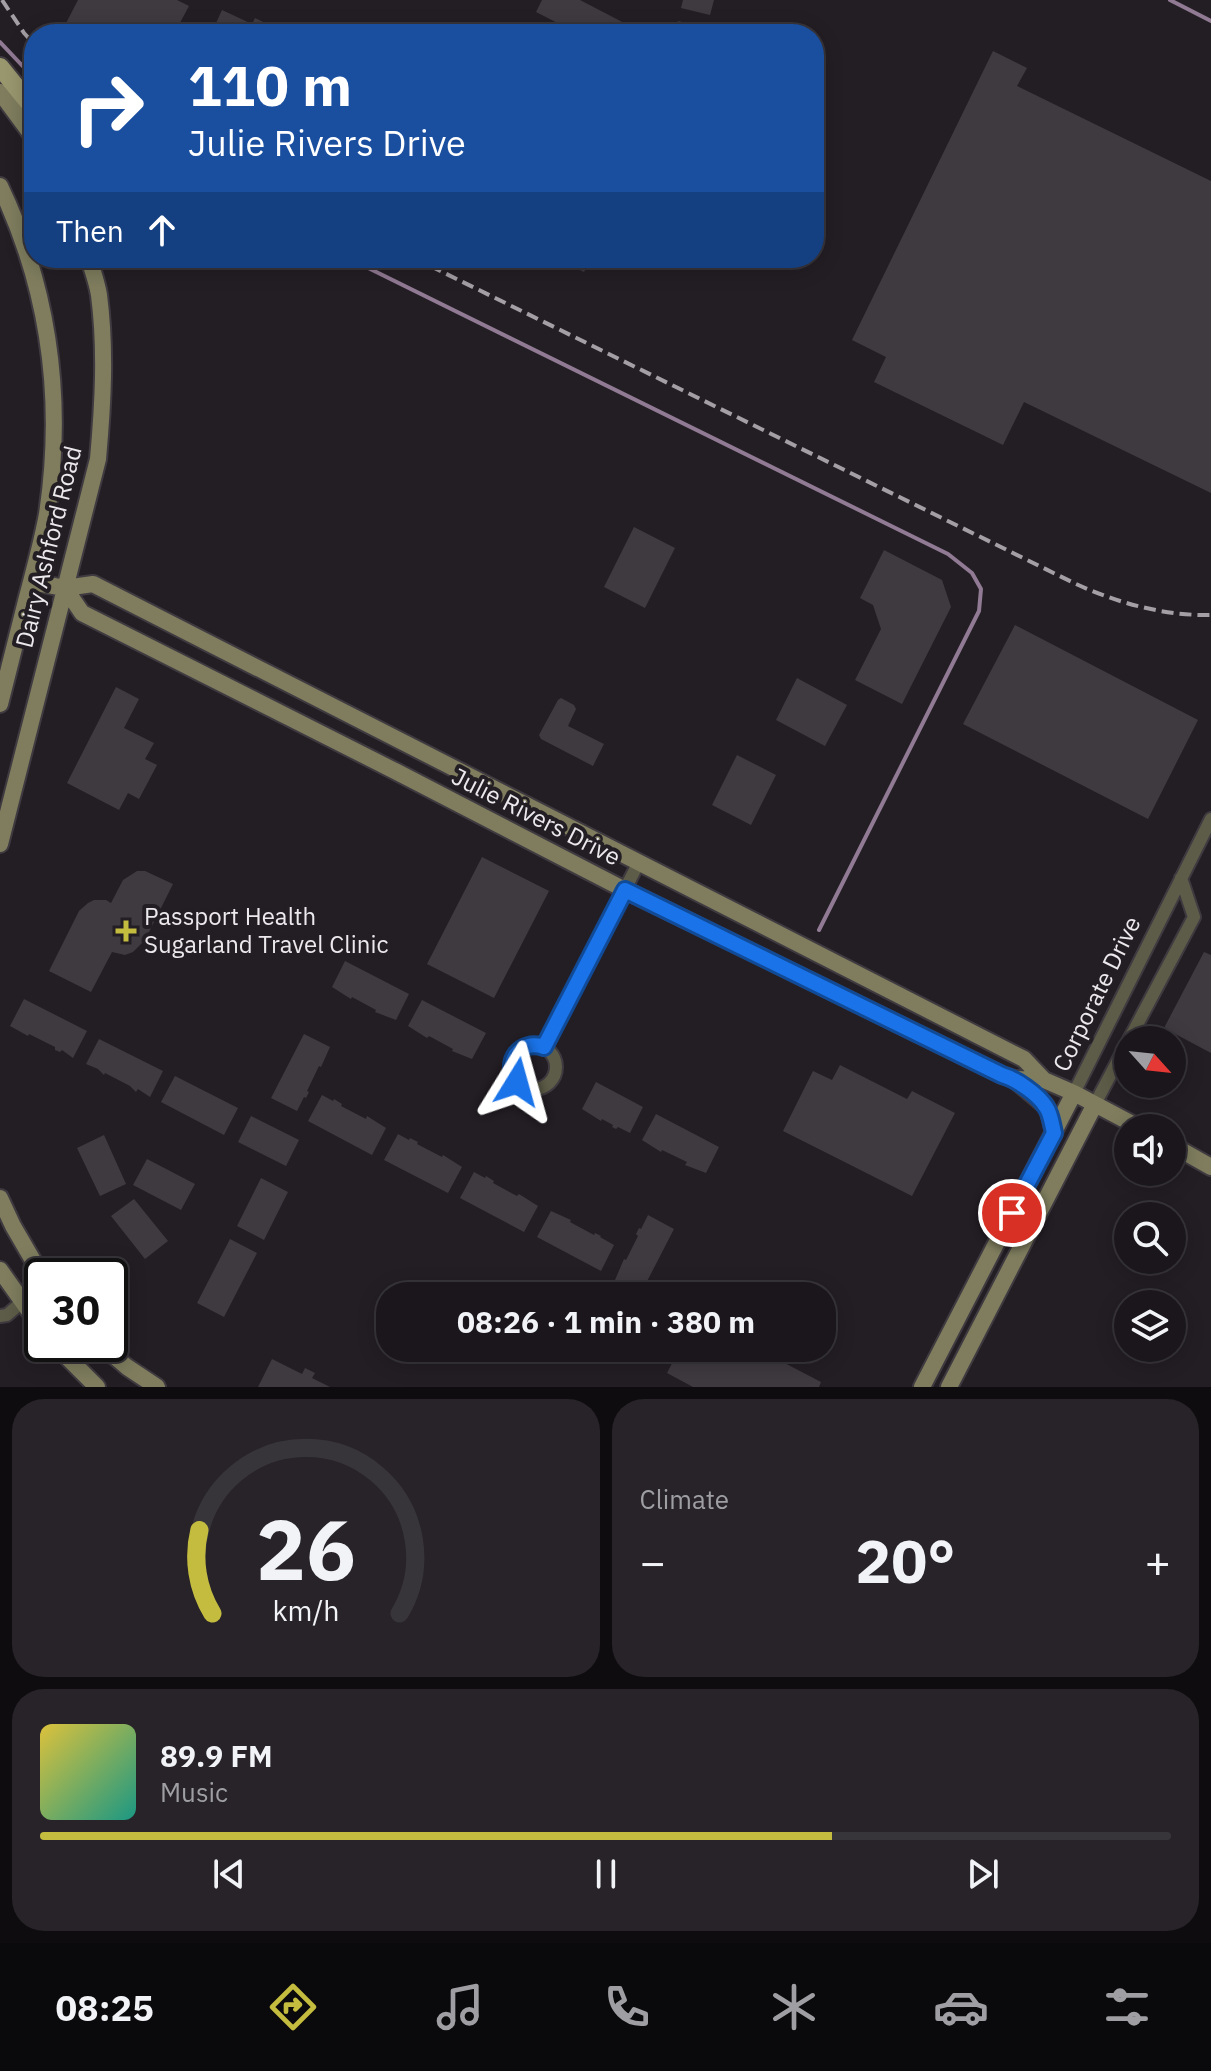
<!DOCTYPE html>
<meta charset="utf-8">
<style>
:root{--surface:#1a161b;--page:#272328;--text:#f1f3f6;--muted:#9f9fa3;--line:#38353a;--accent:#c4bc3e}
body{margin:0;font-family:"IBM Plex Sans",sans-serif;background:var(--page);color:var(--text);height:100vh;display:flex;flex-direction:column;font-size:30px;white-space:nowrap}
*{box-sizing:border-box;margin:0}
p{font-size:26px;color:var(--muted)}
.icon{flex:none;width:44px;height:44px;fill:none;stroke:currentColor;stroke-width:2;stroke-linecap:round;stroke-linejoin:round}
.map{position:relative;height:1387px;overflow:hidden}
.side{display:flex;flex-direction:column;gap:12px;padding:12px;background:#0e0c0f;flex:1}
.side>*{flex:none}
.banner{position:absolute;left:24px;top:24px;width:800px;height:244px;border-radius:32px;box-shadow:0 4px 20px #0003,0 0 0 2px var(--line);background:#1a4fa0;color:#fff;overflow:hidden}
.needle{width:52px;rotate:117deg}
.fabs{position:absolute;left:1114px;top:1026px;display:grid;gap:16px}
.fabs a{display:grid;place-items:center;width:72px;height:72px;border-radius:50%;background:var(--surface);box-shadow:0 4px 20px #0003,0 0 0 2px var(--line);font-size:40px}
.speed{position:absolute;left:24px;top:1258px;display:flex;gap:16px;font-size:40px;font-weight:700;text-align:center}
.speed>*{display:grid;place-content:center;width:104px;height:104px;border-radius:50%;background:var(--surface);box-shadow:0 4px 20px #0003,0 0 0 2px var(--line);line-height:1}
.speed .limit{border:4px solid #111;border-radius:12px;background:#fff;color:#111}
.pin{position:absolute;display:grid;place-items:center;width:68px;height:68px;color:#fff;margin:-34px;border:4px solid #fff;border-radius:50%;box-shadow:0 2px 8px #0007}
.me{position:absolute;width:88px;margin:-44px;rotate:8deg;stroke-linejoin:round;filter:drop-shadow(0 0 6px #0008)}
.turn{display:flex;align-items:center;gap:28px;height:168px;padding:0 32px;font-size:36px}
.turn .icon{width:104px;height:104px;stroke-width:2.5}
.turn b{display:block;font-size:56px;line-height:68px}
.then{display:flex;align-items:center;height:76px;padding:0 32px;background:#0003;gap:16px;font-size:30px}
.big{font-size:60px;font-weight:800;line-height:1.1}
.side .card{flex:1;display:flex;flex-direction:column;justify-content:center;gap:12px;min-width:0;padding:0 28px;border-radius:32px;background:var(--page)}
.side .dial{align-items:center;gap:0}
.dial svg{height:208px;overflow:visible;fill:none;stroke:var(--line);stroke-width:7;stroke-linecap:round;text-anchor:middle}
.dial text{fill:var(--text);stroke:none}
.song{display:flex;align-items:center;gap:24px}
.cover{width:96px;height:96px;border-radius:12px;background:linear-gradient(135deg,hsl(50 70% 55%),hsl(170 70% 35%))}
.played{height:8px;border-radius:4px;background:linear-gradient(90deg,var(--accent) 70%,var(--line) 70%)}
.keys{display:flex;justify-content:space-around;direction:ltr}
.heat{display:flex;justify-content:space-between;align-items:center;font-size:44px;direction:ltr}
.side .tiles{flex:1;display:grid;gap:12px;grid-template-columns:1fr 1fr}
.card:last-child{grid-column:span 2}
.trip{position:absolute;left:376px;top:1282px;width:460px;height:80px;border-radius:32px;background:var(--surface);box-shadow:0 4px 20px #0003,0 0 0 2px var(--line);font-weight:800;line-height:80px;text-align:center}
.tabs{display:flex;height:128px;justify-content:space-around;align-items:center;background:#0a090b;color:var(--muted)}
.tabs .icon{width:56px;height:56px}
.tabs .active{color:var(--accent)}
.tabs b{font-size:36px;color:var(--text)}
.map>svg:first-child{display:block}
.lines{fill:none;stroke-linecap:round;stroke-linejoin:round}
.stream{stroke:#917a94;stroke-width:4}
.building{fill:#3f3a40}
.street-casing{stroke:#3f3a40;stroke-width:16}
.secondary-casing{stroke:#3f3a40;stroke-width:20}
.primary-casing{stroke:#3f3a40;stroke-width:22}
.street{stroke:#5d5c48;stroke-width:12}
.secondary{stroke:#7f7d5e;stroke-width:16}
.primary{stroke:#99976e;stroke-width:18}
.rail{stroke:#a39fa4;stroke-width:4;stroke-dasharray:12 6;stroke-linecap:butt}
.route-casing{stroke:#114b97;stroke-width:20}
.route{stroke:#1a73e8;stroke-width:14}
.poi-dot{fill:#c4bc3e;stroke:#231e24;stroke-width:3}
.labels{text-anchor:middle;stroke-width:8;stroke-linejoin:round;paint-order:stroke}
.street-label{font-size:24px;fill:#ece9ed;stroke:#231e24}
.poi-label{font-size:24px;fill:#ece9ed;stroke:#231e24;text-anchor:start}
</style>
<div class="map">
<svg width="1211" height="1387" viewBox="0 0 1211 1387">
<rect width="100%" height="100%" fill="#231e24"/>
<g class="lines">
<path class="stream" d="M 1170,0 L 1211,21
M 0,42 L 34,78
M 348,258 L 948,554 L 972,573 L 981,589 L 979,611 L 819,930"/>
</g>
<path class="building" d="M 78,0 L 177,0 L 189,6 L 174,34 L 78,34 L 64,27 Z
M 542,0 L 580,0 L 628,25 L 623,34 L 579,34 L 536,12 Z
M 683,0 L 714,0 L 710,15 L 681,8 Z
M 222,10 L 252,24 L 255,18 L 288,34 L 211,34 Z
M 678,21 L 707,28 L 705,34 L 674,34 Z
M 442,24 L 463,34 L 437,34 Z
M 993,51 L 1027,68 L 1017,86 L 1211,181 L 1211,493 L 1024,402 L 1003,445 L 874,382 L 886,357 L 852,340 Z
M 556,258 L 591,258 L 584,272 Z
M 634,527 L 675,548 L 645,608 L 604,587 Z
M 884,550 L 942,580 L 951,607 L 902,704 L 855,680 L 881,629 L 873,605 L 860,598 Z
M 1015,625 L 1198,720 L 1148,819 L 963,724 Z
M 797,678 L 847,705 L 825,746 L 776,720 Z
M 116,687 L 139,699 L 124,728 L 154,743 L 145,759 L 157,765 L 139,799 L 128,793 L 119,810 L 67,783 Z
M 561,698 L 574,705 L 576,709 L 568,726 L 604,744 L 593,766 L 541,739 L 539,735 L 558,700 Z
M 737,755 L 776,775 L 751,825 L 712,805 Z
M 482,857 L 549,891 L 494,998 L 427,964 Z
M 137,871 L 145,871 L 173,884 L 143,944 L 142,943 L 133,952 L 125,955 L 112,952 L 91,992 L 49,971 L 79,911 L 88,903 L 94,900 L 106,900 L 111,903 L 123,880 Z
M 1204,952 L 1211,955 L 1211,1053 L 1164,1028 Z
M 345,961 L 409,994 L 396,1020 L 375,1012 L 376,1010 L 352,997 L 351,999 L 332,987 Z
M 24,999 L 87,1031 L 73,1058 L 62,1050 L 60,1052 L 55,1050 L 55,1047 L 29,1034 L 28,1036 L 10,1026 Z
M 422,1000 L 486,1033 L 472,1059 L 452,1051 L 453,1049 L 429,1036 L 427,1038 L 408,1026 Z
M 304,1034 L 330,1047 L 321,1067 L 319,1066 L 307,1091 L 309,1092 L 306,1098 L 304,1097 L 297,1111 L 271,1098 Z
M 99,1039 L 163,1071 L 150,1097 L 138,1089 L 136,1092 L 130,1086 L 105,1073 L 104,1075 L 98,1069 L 86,1064 Z
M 840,1065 L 907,1099 L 912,1091 L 955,1113 L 912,1196 L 783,1131 L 813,1071 L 832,1080 Z
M 175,1076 L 238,1108 L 224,1135 L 161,1102 Z
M 596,1082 L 643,1107 L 630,1133 L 618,1127 L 616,1129 L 612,1127 L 613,1125 L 602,1119 L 601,1121 L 582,1109 Z
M 322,1095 L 333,1101 L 334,1099 L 342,1104 L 341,1106 L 366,1119 L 367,1116 L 386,1128 L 372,1155 L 308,1121 Z
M 656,1114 L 719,1147 L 706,1173 L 685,1165 L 687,1162 L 662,1150 L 661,1152 L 642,1140 Z
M 251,1116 L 299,1140 L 286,1166 L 238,1142 Z
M 398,1134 L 409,1140 L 410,1138 L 418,1142 L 417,1144 L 442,1157 L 443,1155 L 462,1167 L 448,1193 L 384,1160 Z
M 104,1135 L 126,1184 L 100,1196 L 77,1148 Z
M 147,1159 L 195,1184 L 181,1210 L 133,1185 Z
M 474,1172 L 485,1178 L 486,1176 L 494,1181 L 493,1183 L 517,1196 L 519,1194 L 538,1206 L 524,1232 L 460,1198 Z
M 261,1178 L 288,1192 L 264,1240 L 237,1226 Z
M 134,1199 L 168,1241 L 145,1259 L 111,1216 Z
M 551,1211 L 571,1220 L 570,1222 L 594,1235 L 595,1233 L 601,1236 L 600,1237 L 614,1245 L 601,1271 L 537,1237 Z
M 648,1215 L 674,1229 L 641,1293 L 615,1280 L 624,1259 L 626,1260 L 638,1236 L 636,1234 L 639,1228 L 641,1229 Z
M 230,1239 L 257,1253 L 224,1317 L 197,1303 Z
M 680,1348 L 756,1348 L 821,1382 L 819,1387 L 693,1387 L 667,1373 Z
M 272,1359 L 302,1374 L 305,1368 L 315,1373 L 312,1378 L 330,1387 L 258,1387 Z"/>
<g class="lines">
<g class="street-casing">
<path id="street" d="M512 1067a22 22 0 1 1 44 0a22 22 0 1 1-44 0Z
M 544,1047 L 638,864
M 1074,1093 L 1211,819
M 1095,1104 L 1194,917 L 1181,878
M 0,1316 L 7,1315 L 22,1302"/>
</g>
<g class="secondary-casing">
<path id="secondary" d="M 0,92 L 34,138
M 0,186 C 50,291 64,400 47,514 C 42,542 34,570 27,597 C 18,633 9,668 0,704
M 31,582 L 65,588 L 93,584 L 1024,1059 L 1044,1080 L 1074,1093 L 1140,1128
M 65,588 L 82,613 L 397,772 L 625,890 L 1002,1075 L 1014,1079 L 1044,1080
M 0,844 L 98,459 C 103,404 106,349 99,295 C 97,282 92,270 89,258
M 1014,1079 L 1045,1105 L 1049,1112 L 1054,1133
M 1172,1145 L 1211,1167
M 0,1198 L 13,1226 L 42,1276
M 0,1270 L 42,1329
M 54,1344 L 97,1387
M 100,1344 L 127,1367 L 157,1387
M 922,1387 L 1074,1093
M 949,1387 L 1095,1104"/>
</g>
<g class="primary-casing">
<path id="primary" d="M 0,67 L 34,109"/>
</g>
<use href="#street" class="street"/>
<use href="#secondary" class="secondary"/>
<use href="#primary" class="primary"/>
<path class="rail" d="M 2,0 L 24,33 L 34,44
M 414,258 L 1076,584 C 1118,603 1164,616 1211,615"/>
</g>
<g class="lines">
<g class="route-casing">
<path id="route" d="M 517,1082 C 503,1062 520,1039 544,1047 L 625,890 L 1002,1075 C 1016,1079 1038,1094 1046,1107 C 1051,1114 1052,1125 1054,1133 L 1012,1213"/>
</g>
<use href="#route" class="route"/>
</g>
<path class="poi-dot" d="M122 919h8v8h8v8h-8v8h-8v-8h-8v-8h8z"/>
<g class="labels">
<g class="street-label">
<text transform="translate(49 547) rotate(-76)" y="8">Dairy Ashford Road</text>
<text transform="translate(536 817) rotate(27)" y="8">Julie Rivers Drive</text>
<text transform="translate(1097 994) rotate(-64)" y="8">Corporate Drive</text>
</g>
<g class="poi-label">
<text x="144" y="925">Passport Health<tspan x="144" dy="28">Sugarland Travel Clinic</tspan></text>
</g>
</g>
</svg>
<div class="fabs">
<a><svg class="needle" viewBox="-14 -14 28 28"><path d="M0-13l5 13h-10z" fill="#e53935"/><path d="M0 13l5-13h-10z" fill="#9f9fa3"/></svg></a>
<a><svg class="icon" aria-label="sound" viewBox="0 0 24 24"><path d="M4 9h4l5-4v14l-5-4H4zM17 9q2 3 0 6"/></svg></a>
<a><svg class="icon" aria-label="search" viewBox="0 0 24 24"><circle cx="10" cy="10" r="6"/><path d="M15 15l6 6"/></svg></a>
<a><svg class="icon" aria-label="layers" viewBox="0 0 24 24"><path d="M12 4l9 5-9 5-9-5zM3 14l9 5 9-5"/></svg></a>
</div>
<div class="speed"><div class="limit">30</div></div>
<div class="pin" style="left:1012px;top:1213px;background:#d93025"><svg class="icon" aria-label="arrive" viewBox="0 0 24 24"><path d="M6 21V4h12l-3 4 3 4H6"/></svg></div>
<svg class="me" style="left:517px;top:1082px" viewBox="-20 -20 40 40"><path d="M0-17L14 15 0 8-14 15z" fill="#1a73e8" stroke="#fff" stroke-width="4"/></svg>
<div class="trip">08:26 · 1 min · 380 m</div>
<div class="banner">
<div class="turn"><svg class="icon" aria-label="right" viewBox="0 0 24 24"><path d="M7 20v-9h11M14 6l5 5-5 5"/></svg><div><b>110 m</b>Julie Rivers Drive</div></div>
<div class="then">Then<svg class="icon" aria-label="ahead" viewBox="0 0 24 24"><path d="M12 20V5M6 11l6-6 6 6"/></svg></div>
</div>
</div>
<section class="side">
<div class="tiles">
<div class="card dial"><svg viewBox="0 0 100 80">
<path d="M14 69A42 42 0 1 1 86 69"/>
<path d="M14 69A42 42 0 0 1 9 37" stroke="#c4bc3e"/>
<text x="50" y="56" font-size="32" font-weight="700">26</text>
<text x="50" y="72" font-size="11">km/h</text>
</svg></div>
<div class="card"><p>Climate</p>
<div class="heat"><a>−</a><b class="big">20°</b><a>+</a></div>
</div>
<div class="card">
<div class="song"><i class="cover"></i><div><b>89.9 FM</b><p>Music</p></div></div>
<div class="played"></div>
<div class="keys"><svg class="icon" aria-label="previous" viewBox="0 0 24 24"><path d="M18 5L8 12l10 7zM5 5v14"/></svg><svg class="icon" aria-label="pause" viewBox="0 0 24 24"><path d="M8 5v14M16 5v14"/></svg><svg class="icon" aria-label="next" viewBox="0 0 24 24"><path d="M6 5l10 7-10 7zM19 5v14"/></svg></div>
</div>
</div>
</section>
<nav class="tabs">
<b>08:25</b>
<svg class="icon active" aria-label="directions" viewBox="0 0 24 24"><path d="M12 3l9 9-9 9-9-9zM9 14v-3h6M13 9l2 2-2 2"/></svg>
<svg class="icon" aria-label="music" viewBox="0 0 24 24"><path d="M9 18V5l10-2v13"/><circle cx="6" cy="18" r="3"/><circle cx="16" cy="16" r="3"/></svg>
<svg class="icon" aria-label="phone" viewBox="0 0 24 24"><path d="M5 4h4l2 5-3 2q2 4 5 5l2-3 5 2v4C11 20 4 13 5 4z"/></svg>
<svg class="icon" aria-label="climate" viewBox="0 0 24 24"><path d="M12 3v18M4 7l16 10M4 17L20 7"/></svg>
<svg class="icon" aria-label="car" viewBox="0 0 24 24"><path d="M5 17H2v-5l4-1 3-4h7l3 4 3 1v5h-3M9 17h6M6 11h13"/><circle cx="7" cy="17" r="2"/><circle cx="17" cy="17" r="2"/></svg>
<svg class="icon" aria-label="filters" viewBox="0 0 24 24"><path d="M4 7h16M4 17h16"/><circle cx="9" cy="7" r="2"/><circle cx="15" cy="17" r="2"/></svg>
</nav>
